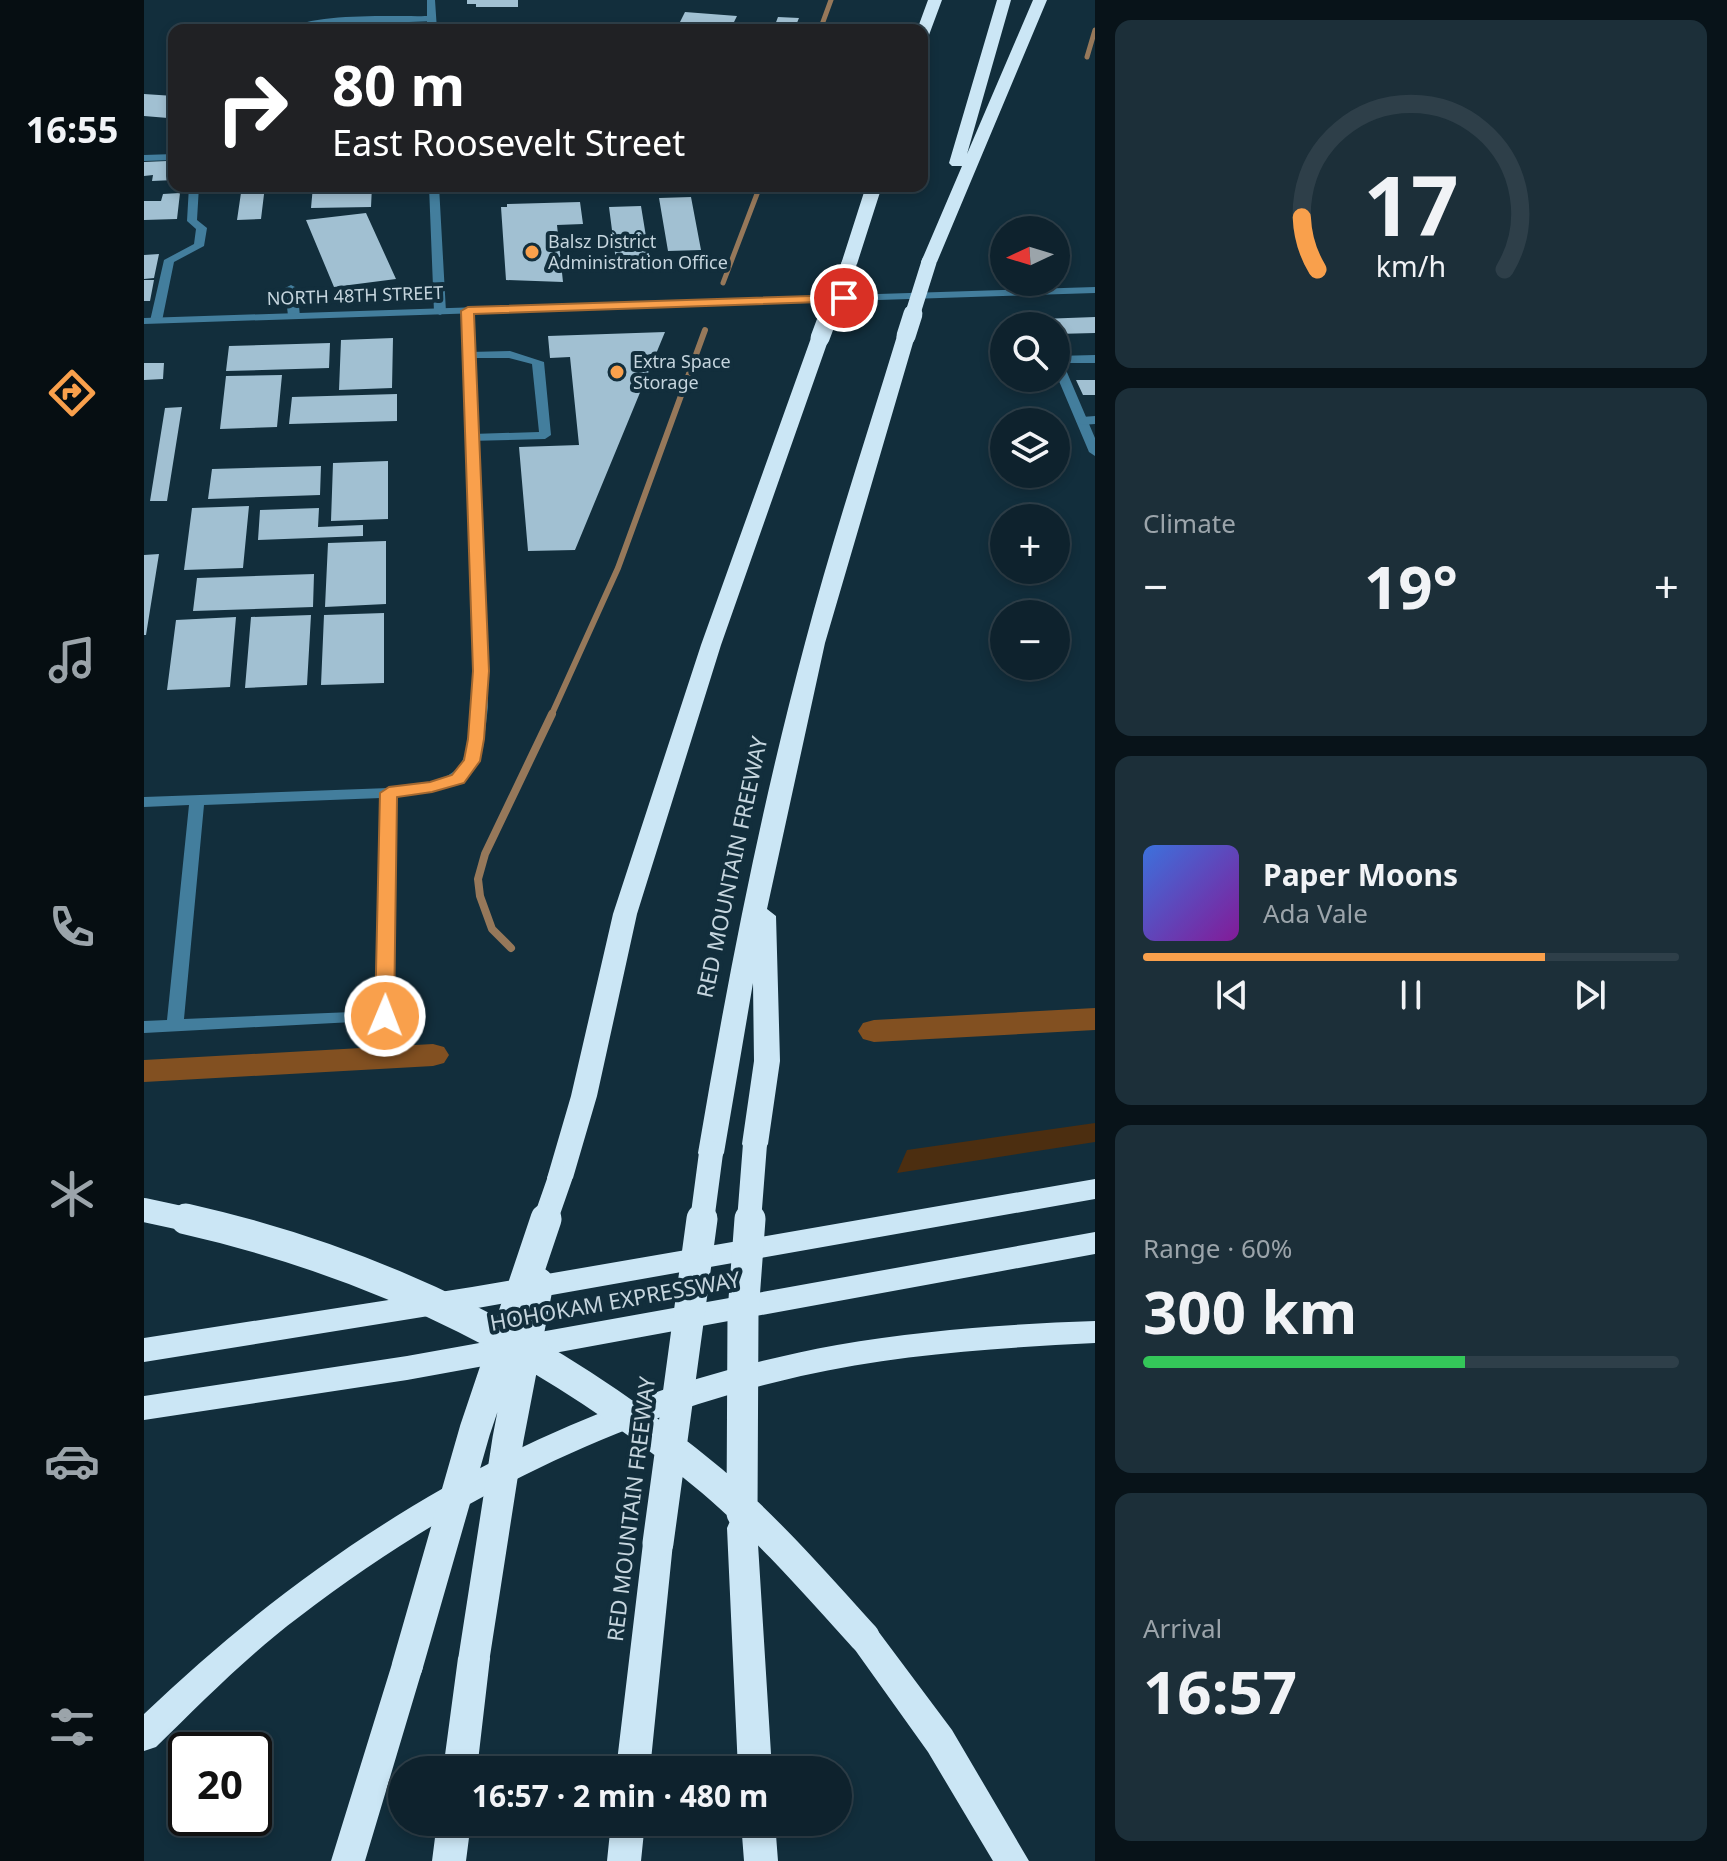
<!DOCTYPE html>
<meta charset="utf-8">
<style>
:root{--surface:#0e222d;--page:#1c2f39;--text:#f1f3f6;--muted:#9ba4aa;--line:#2e3f49;--accent:#f9a04c}
body{margin:0;font-family:"Noto Sans",sans-serif;background:var(--page);color:var(--text);height:100vh;display:flex;flex-direction:column;font-size:30px;white-space:nowrap}
*{box-sizing:border-box;margin:0}
p{font-size:26px;color:var(--muted)}
.icon{flex:none;width:44px;height:44px;fill:none;stroke:currentColor;stroke-width:2;stroke-linecap:round;stroke-linejoin:round}
.map{position:relative;flex:1;overflow:hidden}
.side{display:flex;flex-direction:column;gap:20px;padding:20px;background:#081319;width:632px}
.side>*{flex:none}
.hud{position:absolute;left:24px;top:24px;width:760px;height:168px;border-radius:16px;box-shadow:0 4px 12px #0003,0 0 0 2px var(--line);background:#202124;color:#fff;overflow:hidden}
.needle{width:52px;rotate:266deg}
.controls{position:absolute;left:846px;top:216px;display:grid;gap:16px}
.controls a{display:grid;place-items:center;width:80px;height:80px;border-radius:50%;background:var(--surface);box-shadow:0 4px 12px #0003,0 0 0 2px var(--line);font-size:40px}
.speed{position:absolute;left:24px;top:1732px;display:flex;gap:16px;font-size:40px;font-weight:700;text-align:center}
.speed>*{display:grid;place-content:center;width:104px;height:104px;border-radius:50%;background:var(--surface);box-shadow:0 4px 12px #0003,0 0 0 2px var(--line);line-height:1}
.speed .limit{border:4px solid #111;border-radius:12px;background:#fff;color:#111}
.pin{position:absolute;display:grid;place-items:center;width:68px;height:68px;color:#fff;margin:-34px;border:4px solid #fff;border-radius:50%;box-shadow:0 2px 8px #0007}
.me{position:absolute;width:88px;margin:-44px;rotate:1deg;stroke-linejoin:round;filter:drop-shadow(0 0 6px #0008)}
.turn{display:flex;align-items:center;gap:28px;height:168px;padding:0 32px;font-size:36px}
.turn .icon{width:104px;height:104px;stroke-width:2.5}
.turn b{display:block;font-size:56px;line-height:68px}
.big{font-size:60px;font-weight:700;line-height:1.1}
.side .tile{flex:1;display:flex;flex-direction:column;justify-content:center;gap:12px;min-width:0;padding:0 28px;border-radius:16px;background:var(--page)}
.side .dial{align-items:center;gap:0}
.dial svg{height:208px;overflow:visible;fill:none;stroke:var(--line);stroke-width:7;stroke-linecap:round;text-anchor:middle}
.dial text{fill:var(--text);stroke:none}
.song{display:flex;align-items:center;gap:24px}
.cover{width:96px;height:96px;border-radius:12px;background:linear-gradient(135deg,hsl(220 70% 55%),hsl(290 70% 35%))}
.played{height:8px;border-radius:4px;background:linear-gradient(90deg,var(--accent) 75%,var(--line) 75%)}
.keys{display:flex;justify-content:space-around;direction:ltr}
.heat{display:flex;justify-content:space-between;align-items:center;font-size:44px;direction:ltr}
.charge{height:12px;border-radius:6px;background:linear-gradient(90deg,#34c759 60%,var(--line) 0)}
.trip{position:absolute;left:244px;top:1756px;width:464px;height:80px;border-radius:40px;background:var(--surface);box-shadow:0 4px 12px #0003,0 0 0 2px var(--line);font-weight:700;line-height:80px;text-align:center}
main{display:flex;flex:1;min-height:0}
.menu{display:flex;flex-direction:column;width:144px;justify-content:space-around;align-items:center;background:#060e12;color:var(--muted)}
.menu .icon{width:56px;height:56px}
.menu .selected{color:var(--accent)}
.menu b{font-size:36px;color:var(--text)}
.map>svg:first-child{display:block}
.green{fill:#4c2e10}
.lines{fill:none;stroke-linecap:round;stroke-linejoin:round}
.stream-far2{stroke:#96785a;stroke-width:5}
.stream-far1{stroke:#96785a;stroke-width:6}
.stream{stroke:#96785a;stroke-width:8}
.canal{fill:#825021;fill-rule:evenodd}
.building{fill:#a1c0d2}
.service{fill:#437e9d;fill-rule:evenodd}
.minor{fill:#437e9d;fill-rule:evenodd}
.tertiary{fill:#437e9d;fill-rule:evenodd}
.motorway{fill:#cbe6f5;fill-rule:evenodd}
.motorway-bridge-far3{stroke:#cbe6f5;stroke-width:15}
.motorway-bridge-far2{stroke:#cbe6f5;stroke-width:19}
.motorway-bridge-far1{stroke:#cbe6f5;stroke-width:24}
.motorway-bridge{stroke:#cbe6f5;stroke-width:31}
.route{fill:#f9a04c;stroke:#a26831;stroke-width:2}
.poi-dot{fill:#f9a04c;stroke:#122e3c;stroke-width:3}
.labels{text-anchor:middle;stroke-width:8;stroke-linejoin:round;paint-order:stroke}
.far-poi-label{font-size:18px;fill:#c5d5de;stroke:#122e3c;text-anchor:start}
.far-street-label{font-size:18px;fill:#c5d5de;stroke:#122e3c}
.street-label{font-size:22px;fill:#c5d5de;stroke:#122e3c}
</style>
<main>
<nav class="menu">
<b>16:55</b>
<svg class="icon selected" aria-label="directions" viewBox="0 0 24 24"><path d="M12 3l9 9-9 9-9-9zM9 14v-3h6M13 9l2 2-2 2"/></svg>
<svg class="icon" aria-label="music" viewBox="0 0 24 24"><path d="M9 18V5l10-2v13"/><circle cx="6" cy="18" r="3"/><circle cx="16" cy="16" r="3"/></svg>
<svg class="icon" aria-label="phone" viewBox="0 0 24 24"><path d="M5 4h4l2 5-3 2q2 4 5 5l2-3 5 2v4C11 20 4 13 5 4z"/></svg>
<svg class="icon" aria-label="climate" viewBox="0 0 24 24"><path d="M12 3v18M4 7l16 10M4 17L20 7"/></svg>
<svg class="icon" aria-label="car" viewBox="0 0 24 24"><path d="M5 17H2v-5l4-1 3-4h7l3 4 3 1v5h-3M9 17h6M6 11h13"/><circle cx="7" cy="17" r="2"/><circle cx="17" cy="17" r="2"/></svg>
<svg class="icon" aria-label="filters" viewBox="0 0 24 24"><path d="M4 7h16M4 17h16"/><circle cx="9" cy="7" r="2"/><circle cx="15" cy="17" r="2"/></svg>
</nav>
<div class="map">
<svg width="951" height="1861" viewBox="0 0 951 1861">
<rect width="100%" height="100%" fill="#122e3c"/>
<path class="green" d="M 951,1123 L 951,1142 L 753,1173 L 763,1150 Z"/>
<g class="lines">
<path class="stream-far2" d="M 676,30 L 687,0
M 943,57 L 951,30
M 579,283 L 616,186"/>
<path class="stream-far1" d="M 407,716 L 474,568 L 561,330"/>
<path class="stream" d="M 367,948 L 348,929 L 336,896 L 334,879 L 341,854 L 408,714"/>
<path class="canal" d="M 951,1008 L 951,1030 L 730,1042 L 719,1039 L 714,1031 L 719,1023 L 730,1020 Z
M 289,1044 L 300,1047 L 305,1055 L 300,1063 L 289,1066 L 0,1082 L 0,1060 Z"/>
</g>
<path class="building" d="M 323,0 L 374,0 L 374,7 L 332,7 L 332,4 L 323,4 Z
M 541,12 L 593,16 L 586,30 L 532,30 Z
M 634,17 L 655,18 L 650,30 L 629,30 Z
M 0,94 L 30,96 L 30,114 L 24,118 L 0,116 Z
M 23,161 L 30,163 L 30,180 L 8,181 L 9,175 L 0,176 L 0,162 Z
M 98,186 L 121,186 L 117,219 L 93,220 Z
M 169,186 L 228,186 L 227,207 L 167,208 Z
M 36,193 L 33,219 L 0,220 L 0,201 L 17,201 L 19,194 Z
M 547,197 L 557,250 L 524,251 L 515,198 Z
M 436,202 L 439,224 L 413,225 L 419,282 L 362,280 L 357,207 L 363,207 L 363,204 Z
M 497,206 L 506,261 L 472,261 L 465,207 Z
M 222,213 L 252,279 L 190,287 L 162,220 Z
M 15,254 L 10,278 L 0,279 L 0,255 Z
M 0,280 L 10,280 L 6,301 L 0,301 Z
M 951,317 L 951,333 L 912,334 L 912,326 L 900,326 L 897,319 Z
M 521,332 L 431,550 L 384,551 L 375,447 L 435,445 L 426,357 L 406,358 L 404,336 Z
M 249,338 L 248,388 L 195,390 L 197,340 Z
M 186,343 L 185,368 L 82,371 L 85,346 Z
M 0,363 L 20,363 L 19,379 L 0,380 Z
M 138,375 L 133,427 L 76,429 L 82,376 Z
M 932,380 L 951,380 L 951,395 L 939,395 Z
M 253,394 L 253,421 L 145,424 L 148,397 Z
M 38,407 L 23,501 L 6,501 L 21,408 Z
M 244,461 L 244,519 L 187,521 L 189,463 Z
M 177,466 L 176,495 L 64,499 L 68,469 Z
M 105,506 L 99,568 L 40,570 L 48,508 Z
M 175,508 L 174,527 L 219,525 L 219,536 L 114,540 L 116,510 Z
M 242,541 L 242,604 L 181,607 L 184,543 Z
M 15,554 L 2,635 L 0,635 L 0,555 Z
M 170,574 L 169,607 L 49,611 L 53,578 Z
M 240,613 L 240,683 L 177,685 L 180,615 Z
M 167,615 L 163,685 L 101,688 L 107,617 Z
M 92,617 L 86,687 L 23,690 L 32,620 Z"/>
<g class="lines">
<path class="service" d="M 288,16 L 291,17 L 291,21 L 188,25 L 188,29 L 167,27 L 141,30 C 172,12 250,17 288,16 Z
M 30,154 L 30,160 L 0,161 L 0,155 Z
M 45,186 L 55,186 L 53,220 L 63,228 L 60,246 L 30,262 L 18,321 L 8,323 L 6,321 L 20,260 L 50,244 L 52,229 L 43,221 Z
M 147,285 L 153,288 L 156,316 L 150,319 L 144,316 L 141,288 Z
M 366,351 L 400,362 L 407,435 L 401,439 L 324,441 L 324,435 L 328,434 L 395,432 L 388,364 L 365,358 L 325,358 L 319,355 L 325,352 Z
M 951,355 L 951,363 L 919,363 L 951,438 L 951,456 L 945,452 L 912,374 L 912,356 Z
M 245,788 L 252,793 L 249,1016 L 247,1020 L 0,1033 L 0,1021 L 23,1020 L 45,805 L 0,807 L 0,797 ZM 237,798 L 233,1011 L 40,1019 L 60,805 Z"/>
<path class="minor" d="M 283,0 L 291,0 L 293,30 L 283,30 Z
M 285,186 L 295,186 L 302,312 L 296,315 L 290,312 Z
M 324,308 L 330,311 L 344,658 L 344,707 L 339,748 L 334,762 L 317,781 L 291,791 L 245,798 L 240,796 L 238,793 L 240,790 L 297,780 L 315,768 L 324,748 L 329,707 L 330,658 L 318,311 Z
M 951,416 L 951,424 L 938,425 L 932,421 L 938,417 Z"/>
<path class="tertiary" d="M 951,287 L 951,293 L 0,324 L 0,318 Z"/>
<path class="motorway" d="M 784,0 L 798,0 L 785,35 L 778,39 L 778,30 L 773,30 Z
M 853,0 L 867,0 L 823,154 L 889,0 L 903,0 L 793,262 L 785,267 L 779,265 L 777,262 L 818,166 L 808,166 L 805,163 Z
M 722,186 L 738,186 L 713,264 L 705,269 L 697,264 Z
M 762,331 L 771,336 L 681,643 L 623,909 L 632,916 L 636,1061 L 624,1144 L 620,1151 L 611,1154 L 602,1151 L 598,1144 L 610,1061 L 609,983 L 580,1153 L 576,1160 L 567,1163 L 558,1160 L 554,1153 C 583,982 616,811 661,643 C 688,540 722,438 753,336 Z
M 676,333 L 685,338 L 577,645 L 493,914 L 453,1096 L 429,1178 L 425,1185 L 416,1188 L 407,1185 L 403,1178 L 427,1096 L 469,914 L 557,645 L 667,338 Z
M 951,1179 L 951,1199 L 328,1309 L 0,1362 L 0,1338 L 328,1287 Z
M 951,1232 L 951,1254 L 263,1380 L 0,1420 L 0,1396 L 263,1356 Z
M 951,1321 L 951,1343 C 853,1348 753,1354 657,1376 C 473,1418 304,1502 155,1617 C 103,1656 58,1702 12,1747 L 0,1751 L 0,1714 C 196,1526 424,1394 693,1345 C 778,1330 865,1324 951,1321 Z
M 598,1515 L 609,1519 L 613,1528 L 628,1770 L 594,1770 L 583,1528 L 587,1519 Z
M 514,1530 L 525,1534 L 529,1543 L 506,1770 L 472,1770 L 499,1543 L 503,1534 Z
M 720,1623 L 731,1627 L 808,1730 L 885,1861 L 849,1861 L 784,1752 L 709,1647 L 704,1637 L 709,1627 Z
M 330,1643 L 341,1648 L 346,1658 L 333,1770 L 299,1770 L 314,1658 L 319,1648 Z
M 263,1652 L 274,1657 L 279,1667 L 221,1861 L 187,1861 L 247,1667 L 252,1657 Z
M 293,1822 L 327,1822 L 322,1861 L 288,1861 Z
M 467,1822 L 501,1822 L 497,1861 L 463,1861 Z
M 597,1822 L 631,1822 L 634,1861 L 600,1861 Z"/>
<path class="motorway-bridge-far3" d="M 684,316 L 705,264
M 768,316 L 785,262"/>
<path class="motorway-bridge-far2" d="M 762,336 L 769,314
M 676,338 L 685,314"/>
<path class="motorway-bridge-far1" d="M 0,1210 L 51,1221
M 401,1221 L 416,1178
M 558,1221 L 567,1153
M 605,1221 L 611,1144"/>
<path class="motorway-bridge" d="M 42,1219 C 241,1264 412,1351 568,1481 C 623,1528 671,1583 720,1637
M 598,1513 L 599,1313 L 606,1219
M 514,1543 L 558,1219
M 330,1658 L 364,1439 L 394,1283
M 263,1667 L 331,1430 L 402,1219"/>
</g>
<path class="route" d="M 700,295 L 705,296 L 705,301 L 330,314 L 345,671 L 340,739 L 336,761 L 320,783 L 288,792 L 253,797 L 250,1016 L 247,1021 L 234,1021 L 231,1016 L 236,793 L 245,787 L 286,782 L 308,775 L 320,760 L 324,739 L 329,671 L 317,311 L 324,307 Z"/>
<g class="poi-dot">
<circle cx="388" cy="252" r="8"/>
<circle cx="473" cy="372" r="8"/>
</g>
<g class="labels">
<g class="far-poi-label">
<text x="404" y="248">Balsz District<tspan x="404" dy="21">Administration Office</tspan></text>
<text x="489" y="368">Extra Space<tspan x="489" dy="21">Storage</tspan></text>
</g>
<g class="far-street-label">
<text transform="translate(211 296) rotate(-2)" y="6">NORTH 48TH STREET</text>
</g>
<g class="street-label">
<text transform="translate(588 867) rotate(-78)" y="8">RED MOUNTAIN FREEWAY</text>
<text transform="translate(471 1301) rotate(-10)" y="8">HOHOKAM EXPRESSWAY</text>
<text transform="translate(487 1509) rotate(-83)" y="8">RED MOUNTAIN FREEWAY</text>
</g>
</g>
</svg>
<div class="controls">
<a><svg class="needle" viewBox="-14 -14 28 28"><path d="M0-13l5 13h-10z" fill="#e53935"/><path d="M0 13l5-13h-10z" fill="#9ba4aa"/></svg></a>
<a><svg class="icon" aria-label="search" viewBox="0 0 24 24"><circle cx="10" cy="10" r="6"/><path d="M15 15l6 6"/></svg></a>
<a><svg class="icon" aria-label="layers" viewBox="0 0 24 24"><path d="M12 4l9 5-9 5-9-5zM3 14l9 5 9-5"/></svg></a>
<a>+</a>
<a>−</a>
</div>
<div class="speed"><div class="limit">20</div></div>
<div class="pin" style="left:700px;top:298px;background:#d93025"><svg class="icon" aria-label="arrive" viewBox="0 0 24 24"><path d="M6 21V4h12l-3 4 3 4H6"/></svg></div>
<svg class="me" style="left:241px;top:1016px" viewBox="-20 -20 40 40"><circle r="17" fill="#f9a04c" stroke="#fff" stroke-width="3"/><path d="M0-11L8 9 0 5-8 9z" fill="#fff"/></svg>
<div class="trip">16:57 · 2 min · 480 m</div>
<div class="hud">
<div class="turn"><svg class="icon" aria-label="right" viewBox="0 0 24 24"><path d="M7 20v-9h11M14 6l5 5-5 5"/></svg><div><b>80 m</b>East Roosevelt Street</div></div>
</div>
</div>
<section class="side">
<div class="tile dial"><svg viewBox="0 0 100 80">
<path d="M14 69A42 42 0 1 1 86 69"/>
<path d="M14 69A42 42 0 0 1 8 49" stroke="#f9a04c"/>
<text x="50" y="56" font-size="32" font-weight="700">17</text>
<text x="50" y="72" font-size="11">km/h</text>
</svg></div>
<div class="tile"><p>Climate</p>
<div class="heat"><a>−</a><b class="big">19°</b><a>+</a></div>
</div>
<div class="tile">
<div class="song"><i class="cover"></i><div><b>Paper Moons</b><p>Ada Vale</p></div></div>
<div class="played"></div>
<div class="keys"><svg class="icon" aria-label="previous" viewBox="0 0 24 24"><path d="M18 5L8 12l10 7zM5 5v14"/></svg><svg class="icon" aria-label="pause" viewBox="0 0 24 24"><path d="M8 5v14M16 5v14"/></svg><svg class="icon" aria-label="next" viewBox="0 0 24 24"><path d="M6 5l10 7-10 7zM19 5v14"/></svg></div>
</div>
<div class="tile"><p>Range · 60%</p><b class="big">300 km</b><div class="charge"></div></div>
<div class="tile"><p>Arrival</p><b class="big">16:57</b></div>
</section>
</main>
